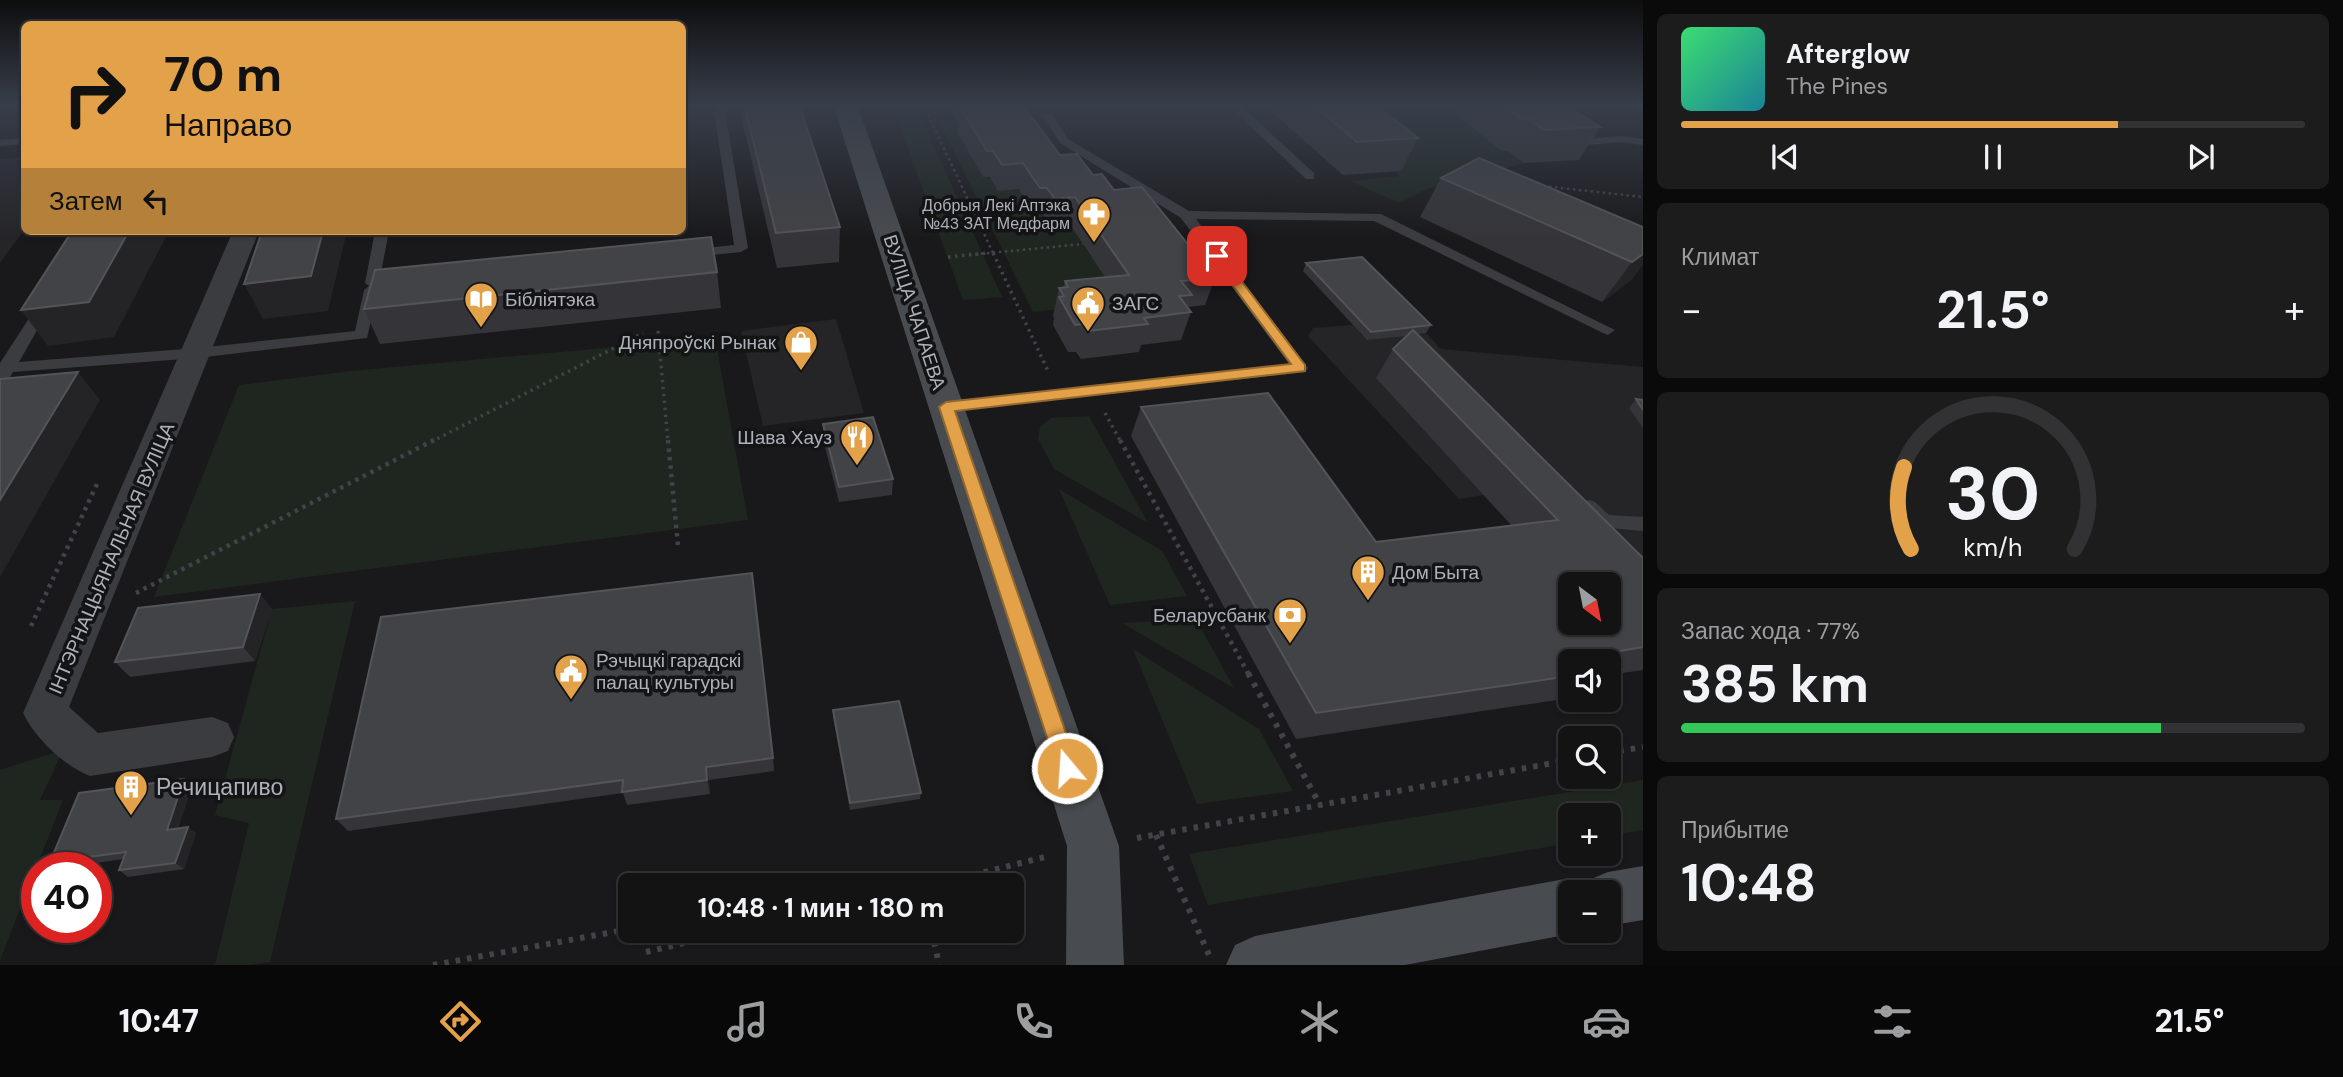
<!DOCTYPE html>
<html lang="ru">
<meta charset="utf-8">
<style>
:root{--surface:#131314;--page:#1c1c1d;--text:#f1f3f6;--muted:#9d9ea0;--line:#323234;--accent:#e3a149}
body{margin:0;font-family:"DM Sans",sans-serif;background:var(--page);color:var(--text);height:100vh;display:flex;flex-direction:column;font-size:26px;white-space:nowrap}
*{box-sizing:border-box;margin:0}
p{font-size:23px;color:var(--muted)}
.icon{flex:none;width:38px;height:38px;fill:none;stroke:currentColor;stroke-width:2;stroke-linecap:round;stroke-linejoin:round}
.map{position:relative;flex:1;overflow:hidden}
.sheet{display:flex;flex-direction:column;gap:14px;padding:14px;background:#0a0a0b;width:700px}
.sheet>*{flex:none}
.top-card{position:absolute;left:21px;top:21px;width:665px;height:214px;border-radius:10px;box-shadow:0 2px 5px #0004,0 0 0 2px var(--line);background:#e3a149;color:#111;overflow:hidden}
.needle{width:46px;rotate:148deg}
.controls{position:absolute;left:1558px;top:572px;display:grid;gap:14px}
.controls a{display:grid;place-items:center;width:63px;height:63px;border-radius:10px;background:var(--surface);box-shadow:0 2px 5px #0004,0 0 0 2px var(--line);font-size:35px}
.speed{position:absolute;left:21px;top:852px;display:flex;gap:14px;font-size:35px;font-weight:700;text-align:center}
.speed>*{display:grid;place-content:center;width:91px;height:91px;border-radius:50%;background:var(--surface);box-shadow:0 2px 5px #0004,0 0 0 2px var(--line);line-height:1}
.speed .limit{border:10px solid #d22;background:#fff;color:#111}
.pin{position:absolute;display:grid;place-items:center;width:60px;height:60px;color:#fff;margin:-30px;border-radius:14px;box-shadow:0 4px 10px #0006}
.me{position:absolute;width:77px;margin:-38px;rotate:342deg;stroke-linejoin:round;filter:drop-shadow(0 0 5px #0008)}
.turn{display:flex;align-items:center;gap:24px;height:147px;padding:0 28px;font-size:32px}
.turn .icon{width:91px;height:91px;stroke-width:2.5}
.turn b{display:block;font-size:49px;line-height:60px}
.then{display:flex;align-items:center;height:66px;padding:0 28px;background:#0003;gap:14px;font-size:26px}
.big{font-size:52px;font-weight:700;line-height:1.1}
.sheet .card{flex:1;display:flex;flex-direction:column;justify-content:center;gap:10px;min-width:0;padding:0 24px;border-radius:10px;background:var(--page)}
.sheet .dial{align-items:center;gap:0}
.dial svg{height:182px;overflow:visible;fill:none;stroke:var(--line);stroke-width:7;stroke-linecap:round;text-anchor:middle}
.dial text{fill:var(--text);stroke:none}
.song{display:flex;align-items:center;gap:21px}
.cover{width:84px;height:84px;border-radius:10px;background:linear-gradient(135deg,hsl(140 70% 55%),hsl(190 70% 35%))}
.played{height:7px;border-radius:4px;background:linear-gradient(90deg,var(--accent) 70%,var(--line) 70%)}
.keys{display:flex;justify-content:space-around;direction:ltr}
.heat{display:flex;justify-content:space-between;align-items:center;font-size:38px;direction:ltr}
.charge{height:10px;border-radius:5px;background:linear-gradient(90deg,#34c759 77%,var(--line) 0)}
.trip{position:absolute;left:618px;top:873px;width:406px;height:70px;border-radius:10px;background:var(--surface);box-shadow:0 2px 5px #0004,0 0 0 2px var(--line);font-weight:700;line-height:70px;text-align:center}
.dock{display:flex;height:112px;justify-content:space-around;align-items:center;background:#080808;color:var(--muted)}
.dock .icon{width:49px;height:49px}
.dock .active{color:var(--accent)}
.dock b{font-size:32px;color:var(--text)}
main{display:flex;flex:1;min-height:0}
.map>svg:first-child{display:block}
.built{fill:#252528}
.green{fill:#1f2620}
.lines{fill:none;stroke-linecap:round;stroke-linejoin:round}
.path-far3{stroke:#404347;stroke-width:2.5;stroke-dasharray:2.5 3.5;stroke-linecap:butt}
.path-far2{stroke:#404347;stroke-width:3.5;stroke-dasharray:2.5 4.5;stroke-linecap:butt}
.path-far1{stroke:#404347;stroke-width:4.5;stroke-dasharray:3.5 5;stroke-linecap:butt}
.path{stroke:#404347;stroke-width:6;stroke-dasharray:4.5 7;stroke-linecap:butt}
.lane{fill:#3a3c40;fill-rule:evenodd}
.street{fill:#3a3c40;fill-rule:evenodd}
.secondary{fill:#484b4f;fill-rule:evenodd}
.wall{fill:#353539}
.shaded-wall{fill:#242427}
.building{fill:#424346;stroke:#535458;stroke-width:2;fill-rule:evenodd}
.route{fill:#e3a149;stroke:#94692f;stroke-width:2}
.labels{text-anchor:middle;stroke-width:7;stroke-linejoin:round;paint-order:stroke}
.far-poi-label{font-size:16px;fill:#adb2b9;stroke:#141416;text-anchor:end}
.poi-label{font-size:19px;fill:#adb2b9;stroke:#141416;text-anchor:start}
.street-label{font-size:19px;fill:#adb2b9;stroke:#141416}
.near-poi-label{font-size:23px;fill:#adb2b9;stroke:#141416;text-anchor:start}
</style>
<main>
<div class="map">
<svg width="1643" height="965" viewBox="0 0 1643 965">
<rect width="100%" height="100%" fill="#19191b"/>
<path class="built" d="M 24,157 L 24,230 L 0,263 L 0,159 Z
M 836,319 L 864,413 L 763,426 L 741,331 Z
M 1353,325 L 1367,340 L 1426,333 L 1441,349 L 1643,367 L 1643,589 L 1608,584 L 1570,584 L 1484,495 L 1459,499 L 1308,336 L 1313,328 Z"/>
<path class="green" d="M 892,104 L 915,104 L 1002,297 L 963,300 Z
M 1312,104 L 1526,104 L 1508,151 L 1524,163 L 1427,189 L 1399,203 L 1350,181 L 1400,176 Z
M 956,120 L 962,131 L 957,132 L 965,147 L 971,146 L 973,160 L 983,177 L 1026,189 L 1022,194 L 1035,215 L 1042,214 L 1050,225 L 1076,223 L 1079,237 L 1091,257 L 1098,256 L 1128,301 L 1033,312 L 939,121 Z
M 715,338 L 748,520 L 154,597 L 239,385 L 351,371 Z
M 1089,416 L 1148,523 L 1054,469 L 1038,439 L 1040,427 L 1051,418 Z
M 1059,489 L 1162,551 L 1187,596 L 1110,605 Z
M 355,601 L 270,962 L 250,965 L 215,965 L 249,823 L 215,815 L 272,609 Z
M 1196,619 L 1234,688 L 1122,623 Z
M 1133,649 L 1259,729 L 1293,791 L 1197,804 Z
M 63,750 L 40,800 L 63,800 L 0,960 L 0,770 Z
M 1643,780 L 1643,830 L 1608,836 L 1608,816 L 1570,816 L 1570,843 L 1208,905 L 1189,854 Z"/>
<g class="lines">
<path class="path-far3" d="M 911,104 L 926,110 L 954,108
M 923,104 L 994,255
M 1543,186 L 1643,197
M 969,255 L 1083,244"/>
<path class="path-far2" d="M 993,253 L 1048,371
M 948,257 L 987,253
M 658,331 L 668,442
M 1105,413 L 1121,442
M 431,442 L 643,333"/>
<path class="path-far1" d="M 668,440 L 678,546
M 1120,440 L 1249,675
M 136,593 L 434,440
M 31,626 L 97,484"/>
<path class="path" d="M 1248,673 L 1320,805
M 1608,753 L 1643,747
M 1156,835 L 1209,955
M 1137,838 L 1570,760
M 928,886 L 1049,856
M 678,931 L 687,942
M 932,931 L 939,965
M 646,952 L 736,931
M 433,965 L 630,929"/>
<path class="lane" d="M 713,104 L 790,104 L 785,107 L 725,112 L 748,248 L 741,252 L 692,257 L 687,256 L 687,250 L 734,245 Z
M 1227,104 L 1239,104 L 1314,173 L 1314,179 L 1306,179 Z
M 1044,114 L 1052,114 L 1068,139 L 1189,211 L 1381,214 L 1615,330 L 1608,335 L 1603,333 L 1374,221 L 1196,219 L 1305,364 L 1308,368 L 1305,372 L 946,412 L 940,411 L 938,407 L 940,403 L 946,402 L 1289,364 L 1181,218 L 1060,143 L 1043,116 Z
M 1621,136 L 1643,139 L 1643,145 L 1621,142 L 1577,146 L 1571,143 L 1577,140 Z
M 24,138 L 24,144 L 0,146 L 0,140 Z
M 375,231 L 389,231 L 380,278 L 390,279 L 392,282 L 390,285 L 376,287 L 378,290 L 367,338 L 197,358 L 13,372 L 9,379 L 0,379 L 0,363 L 39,303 L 44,302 L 51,306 L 19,362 L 197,348 L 355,331 L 364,290 L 369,286 L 365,283 Z
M 1589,500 L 1595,502 L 1609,515 L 1643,517 L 1643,531 L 1599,527 L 1580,507 L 1583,502 Z"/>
<path class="street" d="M 233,231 L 259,231 L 69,707 L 98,733 L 212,717 L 228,723 L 234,737 L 228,751 L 212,757 L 90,776 C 64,766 35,738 23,713 Z"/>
<path class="secondary" d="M 833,104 L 857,104 L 1119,846 L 1124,965 L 1066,965 L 1067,846 Z
M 1643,866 L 1643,920 L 1608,926 L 1608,892 L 1570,892 L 1570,931 L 1576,931 L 1570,934 L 1405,965 L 1226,965 L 1235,945 L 1255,936 L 1570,878 L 1586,885 L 1589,880 L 1608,872 Z"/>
</g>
<path class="wall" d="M 742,104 L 799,104 L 840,227 L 839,262 L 777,268 L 743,124 Z
M 948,104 L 1022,104 L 1060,155 L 1093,175 L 1114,190 L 1215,278 L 1205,305 L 1188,307 L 1191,312 L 1181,340 L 1141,345 L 1139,352 L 1081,359 L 1076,352 L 1068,352 L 1053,325 L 1054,318 L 1053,316 L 1059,288 L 1063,288 L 1065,281 L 1105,277 L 1069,223 L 1050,226 L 1042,214 L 1035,215 L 1019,189 L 998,191 L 990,177 L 983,177 L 957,132 L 958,123 Z
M 1263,104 L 1374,104 L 1418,138 L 1401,171 L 1343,175 Z
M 1454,104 L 1564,104 L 1600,127 L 1579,160 L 1524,163 L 1508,151 L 1502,151 L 1450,110 Z
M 1441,178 L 1643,227 L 1643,264 L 1631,280 L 1602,302 L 1420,217 Z
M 1306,263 L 1431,325 L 1426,333 L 1418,334 L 1643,558 L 1643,670 L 1616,674 L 1608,680 L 1608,662 L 1570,662 L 1570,698 L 1296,739 L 1131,436 L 1141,407 L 1376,542 L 1512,526 L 1376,378 L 1393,349 L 1407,336 L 1367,340 L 1303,271 Z
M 717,272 L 721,308 L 380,344 L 364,309 Z
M 1636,399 L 1643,400 L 1643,428 L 1629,408 Z
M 823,424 L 893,479 L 892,495 L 839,502 L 823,439 Z
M 260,594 L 272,609 L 255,661 L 130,677 L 115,662 Z
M 833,710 L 921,793 L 920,799 L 850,810 L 833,717 Z
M 773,758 L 774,771 L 709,780 L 710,794 L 627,805 L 623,793 L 348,831 L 336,819 Z
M 184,779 L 192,786 L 178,828 L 196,833 L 184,869 L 128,877 L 119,870 L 123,859 L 62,868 L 50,862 Z"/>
<path class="shaded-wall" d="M 129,231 L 169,231 L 114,337 L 48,346 L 21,310 Z
M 323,231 L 347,231 L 328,311 L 263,319 L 244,284 Z
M 1643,254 L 1643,264 L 1631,280 L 1602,302 L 1632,262 Z
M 78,372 L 100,400 L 0,577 L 0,500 Z
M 260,594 L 272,609 L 255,661 L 243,647 Z
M 706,767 L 709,780 L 710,794 L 707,780 Z
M 184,779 L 192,786 L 175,836 L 167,830 Z
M 188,827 L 196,833 L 184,869 L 175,863 Z"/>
<path class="building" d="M 744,104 L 799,104 L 840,227 L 776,233 Z
M 964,104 L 1022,104 L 1060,155 L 1077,154 L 1093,175 L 1102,174 L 1114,190 L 1142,187 L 1215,278 L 1181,281 L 1192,295 L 1179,296 L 1191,312 L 1144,318 L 1148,324 L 1088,331 L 1084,324 L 1075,325 L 1059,297 L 1064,296 L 1059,288 L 1068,287 L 1065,281 L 1129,275 L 1075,197 L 1055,199 L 1047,188 L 1040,188 L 1023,163 L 1002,165 L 993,151 L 987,151 L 960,107 L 965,106 Z
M 1312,104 L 1374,104 L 1418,138 L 1357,142 Z
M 1501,104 L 1564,104 L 1600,127 L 1544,130 L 1527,118 L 1521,119 Z
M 1479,158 L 1643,227 L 1643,254 L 1632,262 L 1441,178 Z
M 72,231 L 129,231 L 89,302 L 21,310 Z
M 262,231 L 323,231 L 311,276 L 244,284 Z
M 711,237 L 717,272 L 364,309 L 375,270 Z
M 1362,257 L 1431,325 L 1371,332 L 1306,263 Z
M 1413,330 L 1643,558 L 1643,647 L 1608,653 L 1622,669 L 1608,671 L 1608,662 L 1570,662 L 1570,676 L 1316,713 L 1141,407 L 1268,393 L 1376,542 L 1558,520 L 1393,349 ZM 1570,584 L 1608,584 L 1608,623 L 1570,623 Z
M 78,372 L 0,500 L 0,379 Z
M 1636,399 L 1643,400 L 1643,410 Z
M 873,417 L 893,479 L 839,487 L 823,424 Z
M 752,573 L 773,758 L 706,767 L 707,780 L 622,792 L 623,780 L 336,819 L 381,617 Z
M 260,594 L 243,647 L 115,662 L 138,608 Z
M 899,701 L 921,793 L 850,803 L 833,710 Z
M 184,779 L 167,830 L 188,827 L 175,863 L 119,870 L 126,852 L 50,862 L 79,793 Z"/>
<linearGradient id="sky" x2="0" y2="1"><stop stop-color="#0e0e0f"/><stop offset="0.44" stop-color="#383e4a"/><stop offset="1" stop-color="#383e4a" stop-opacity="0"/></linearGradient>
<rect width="1643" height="239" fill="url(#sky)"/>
<path class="route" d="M 1217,253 L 1221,254 L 1305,365 L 1305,371 L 955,411 L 1078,768 L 1075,775 L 1067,778 L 1060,775 L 1057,768 L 939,407 L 946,402 L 1291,364 L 1211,256 Z"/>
<defs>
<g id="pharmacy-pin" transform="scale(1.75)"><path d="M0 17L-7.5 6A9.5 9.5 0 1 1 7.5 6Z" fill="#e3a149" stroke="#141416"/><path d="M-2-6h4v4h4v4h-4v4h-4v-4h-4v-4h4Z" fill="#fff"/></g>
<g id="library-pin" transform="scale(1.75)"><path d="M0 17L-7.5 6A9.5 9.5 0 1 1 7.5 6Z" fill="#e3a149" stroke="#141416"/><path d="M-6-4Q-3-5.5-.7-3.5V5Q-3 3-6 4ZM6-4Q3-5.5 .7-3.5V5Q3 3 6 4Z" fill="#fff"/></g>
<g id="civic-pin" transform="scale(1.75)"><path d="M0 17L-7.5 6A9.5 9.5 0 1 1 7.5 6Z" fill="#e3a149" stroke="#141416"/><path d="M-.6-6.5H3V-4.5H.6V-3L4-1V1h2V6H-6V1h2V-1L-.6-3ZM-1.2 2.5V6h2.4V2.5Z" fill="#fff"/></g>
<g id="shop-pin" transform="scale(1.75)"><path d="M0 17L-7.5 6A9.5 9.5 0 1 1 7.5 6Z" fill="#e3a149" stroke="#141416"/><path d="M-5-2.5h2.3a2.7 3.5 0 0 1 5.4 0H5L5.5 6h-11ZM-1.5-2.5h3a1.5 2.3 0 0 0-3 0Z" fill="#fff"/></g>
<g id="restaurant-pin" transform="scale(1.75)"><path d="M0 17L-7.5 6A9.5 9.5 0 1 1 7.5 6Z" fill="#e3a149" stroke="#141416"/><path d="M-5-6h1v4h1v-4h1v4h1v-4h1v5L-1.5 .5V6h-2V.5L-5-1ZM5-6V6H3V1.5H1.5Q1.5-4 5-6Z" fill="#fff"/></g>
<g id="building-pin" transform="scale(1.75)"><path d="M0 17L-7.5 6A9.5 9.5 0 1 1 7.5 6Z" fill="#e3a149" stroke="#141416"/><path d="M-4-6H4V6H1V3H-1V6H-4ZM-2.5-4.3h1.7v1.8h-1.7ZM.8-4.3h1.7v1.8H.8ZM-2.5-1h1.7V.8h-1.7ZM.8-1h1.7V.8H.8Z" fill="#fff"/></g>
<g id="bank-pin" transform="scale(1.75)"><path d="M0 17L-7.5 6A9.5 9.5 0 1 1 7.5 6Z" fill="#e3a149" stroke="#141416"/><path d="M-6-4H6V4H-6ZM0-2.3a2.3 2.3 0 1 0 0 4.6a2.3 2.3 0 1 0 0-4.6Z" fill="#fff"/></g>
</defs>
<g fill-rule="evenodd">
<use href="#pharmacy-pin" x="1094" y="214"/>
<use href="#library-pin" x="481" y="299"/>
<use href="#civic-pin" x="1088" y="303"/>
<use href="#shop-pin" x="801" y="342"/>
<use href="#restaurant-pin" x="857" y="437"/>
<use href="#building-pin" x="1368" y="572"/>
<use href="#bank-pin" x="1290" y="615"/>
<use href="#civic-pin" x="571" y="671"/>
<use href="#building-pin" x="131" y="787"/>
</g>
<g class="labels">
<g class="far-poi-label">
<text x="1070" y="211">Добрыя Лекі Аптэка<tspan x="1070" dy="18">№43 ЗАТ Медфарм</tspan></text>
</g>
<g class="poi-label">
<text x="505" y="306">Бібліятэка</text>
<text x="1112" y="310">ЗАГС</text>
<text x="776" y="349" text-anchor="end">Дняпроўскі Рынак</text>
<text x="832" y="444" text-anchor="end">Шава Хауз</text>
<text x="1392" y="579">Дом Быта</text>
<text x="1266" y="622" text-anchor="end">Беларусбанк</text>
<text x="596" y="667">Рэчыцкі гарадскі<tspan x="596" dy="22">палац культуры</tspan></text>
</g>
<g class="street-label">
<text transform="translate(915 312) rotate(72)" y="7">ВУЛІЦА ЧАПАЕВА</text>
<text transform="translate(111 558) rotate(-67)" y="7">ІНТЭРНАЦЫЯНАЛЬНАЯ ВУЛІЦА</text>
</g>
<g class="near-poi-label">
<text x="156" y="795">Речицапиво</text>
</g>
</g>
</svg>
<div class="controls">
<a><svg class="needle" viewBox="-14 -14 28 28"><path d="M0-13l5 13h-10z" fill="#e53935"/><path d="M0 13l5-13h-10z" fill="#9d9ea0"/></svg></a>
<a><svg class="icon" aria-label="sound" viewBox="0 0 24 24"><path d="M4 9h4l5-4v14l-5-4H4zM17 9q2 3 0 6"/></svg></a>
<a><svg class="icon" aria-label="search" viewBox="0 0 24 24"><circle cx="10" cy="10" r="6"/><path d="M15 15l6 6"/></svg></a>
<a>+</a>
<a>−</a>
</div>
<div class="speed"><div class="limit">40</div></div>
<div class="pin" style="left:1217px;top:256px;background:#d93025"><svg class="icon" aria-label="arrive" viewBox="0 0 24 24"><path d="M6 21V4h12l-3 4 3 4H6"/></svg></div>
<svg class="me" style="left:1067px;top:768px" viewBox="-20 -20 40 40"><circle r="17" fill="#e3a149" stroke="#fff" stroke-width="3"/><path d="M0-11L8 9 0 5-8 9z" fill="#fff"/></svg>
<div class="trip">10:48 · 1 мин · 180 m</div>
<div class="top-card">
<div class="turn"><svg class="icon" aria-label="right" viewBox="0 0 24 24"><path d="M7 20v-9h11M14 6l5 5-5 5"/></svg><div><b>70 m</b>Направо</div></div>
<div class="then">Затем<svg class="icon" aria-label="left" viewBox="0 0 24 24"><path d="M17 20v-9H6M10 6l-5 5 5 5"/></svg></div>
</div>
</div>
<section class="sheet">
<div class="card">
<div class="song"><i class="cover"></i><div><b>Afterglow</b><p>The Pines</p></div></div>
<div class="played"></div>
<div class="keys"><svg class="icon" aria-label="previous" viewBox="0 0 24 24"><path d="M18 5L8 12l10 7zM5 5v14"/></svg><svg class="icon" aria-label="pause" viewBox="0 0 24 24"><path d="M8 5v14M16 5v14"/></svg><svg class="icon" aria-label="next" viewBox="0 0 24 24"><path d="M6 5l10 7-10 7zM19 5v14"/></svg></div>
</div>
<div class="card"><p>Климат</p>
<div class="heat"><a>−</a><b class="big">21.5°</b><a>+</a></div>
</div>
<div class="card dial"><svg viewBox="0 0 100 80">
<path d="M14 69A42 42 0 1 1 86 69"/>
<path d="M14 69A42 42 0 0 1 11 33" stroke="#e3a149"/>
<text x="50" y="56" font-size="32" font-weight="700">30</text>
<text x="50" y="72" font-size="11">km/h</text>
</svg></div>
<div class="card"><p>Запас хода · 77%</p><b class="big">385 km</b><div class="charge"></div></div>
<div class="card"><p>Прибытие</p><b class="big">10:48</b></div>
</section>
</main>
<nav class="dock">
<b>10:47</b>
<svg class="icon active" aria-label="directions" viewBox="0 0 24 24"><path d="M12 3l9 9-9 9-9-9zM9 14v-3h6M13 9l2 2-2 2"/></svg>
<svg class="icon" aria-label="music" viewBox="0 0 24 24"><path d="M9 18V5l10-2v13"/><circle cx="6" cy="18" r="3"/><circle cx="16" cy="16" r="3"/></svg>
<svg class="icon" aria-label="phone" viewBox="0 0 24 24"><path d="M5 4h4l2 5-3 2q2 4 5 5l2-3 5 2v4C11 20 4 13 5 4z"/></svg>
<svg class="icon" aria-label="climate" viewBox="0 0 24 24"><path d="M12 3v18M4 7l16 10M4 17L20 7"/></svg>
<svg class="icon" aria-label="car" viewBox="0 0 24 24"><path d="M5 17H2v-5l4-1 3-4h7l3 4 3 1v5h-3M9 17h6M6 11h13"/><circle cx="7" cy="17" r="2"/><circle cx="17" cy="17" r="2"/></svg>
<svg class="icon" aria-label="filters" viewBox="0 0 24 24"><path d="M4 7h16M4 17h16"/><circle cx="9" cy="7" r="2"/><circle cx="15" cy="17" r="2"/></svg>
<b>21.5°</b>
</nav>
